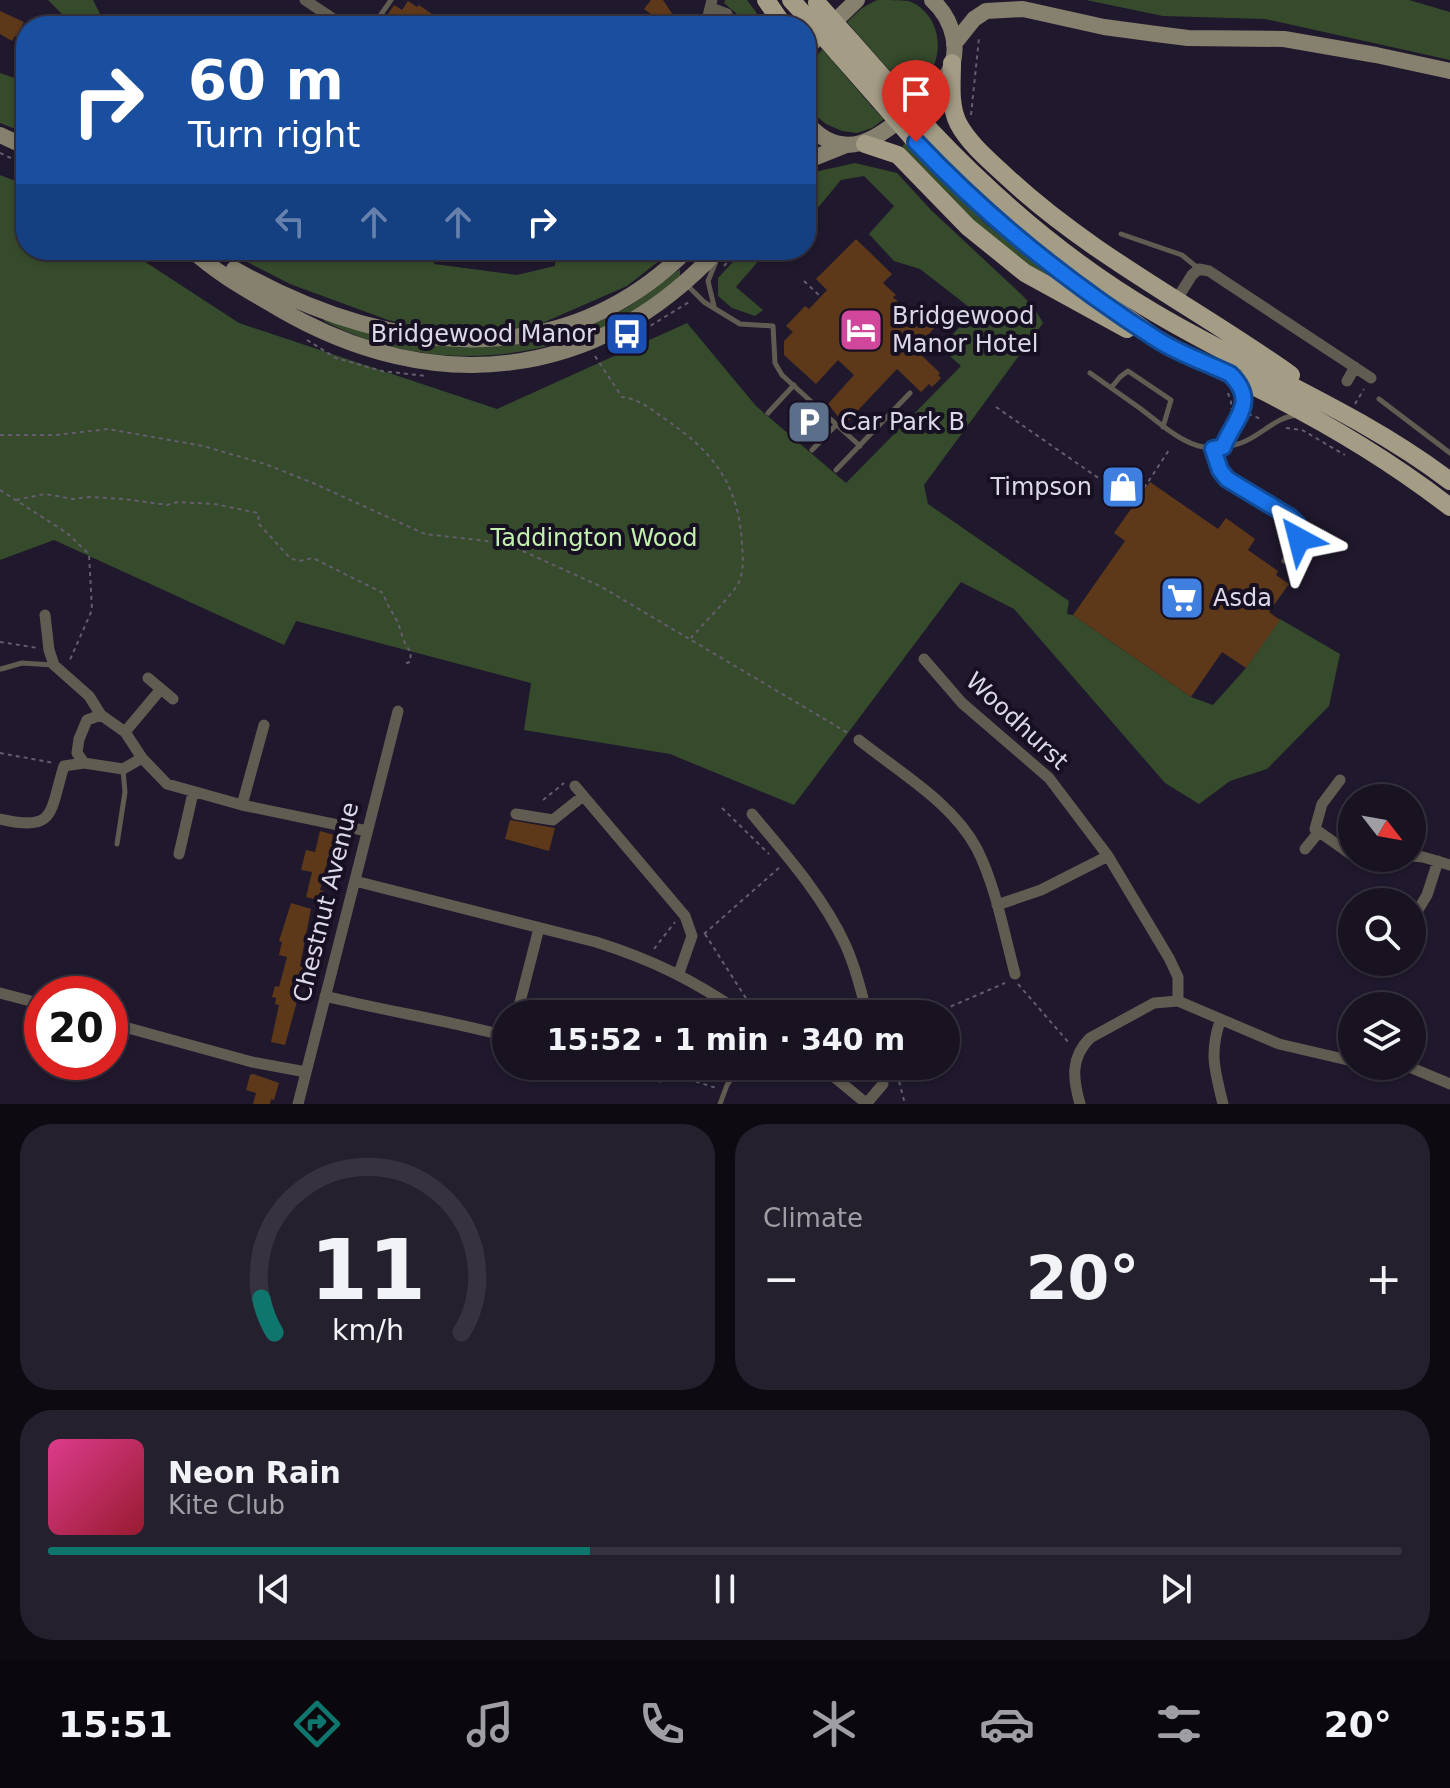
<!DOCTYPE html>
<meta charset="utf-8">
<style>
:root{--surface:#181221;--page:#25202e;--text:#f1f3f6;--muted:#9f9ea5;--line:#36323f;--accent:#0f766e}
body{margin:0;font-family:"DejaVu Sans",sans-serif;background:var(--page);color:var(--text);height:100vh;display:flex;flex-direction:column;font-size:30px;white-space:nowrap}
*{box-sizing:border-box;margin:0}
p{font-size:26px;color:var(--muted)}
.icon{flex:none;width:44px;height:44px;fill:none;stroke:currentColor;stroke-width:2;stroke-linecap:round;stroke-linejoin:round}
.map{position:relative;height:1104px;overflow:hidden}
.details{display:flex;flex-direction:column;gap:20px;padding:20px;background:#0d0a12;flex:1}
.details>*{flex:none}
.top-card{position:absolute;left:16px;top:16px;width:800px;height:244px;border-radius:32px;box-shadow:0 2px 6px #0004,0 0 0 2px var(--line);background:#1a4fa0;color:#fff;overflow:hidden}
.needle{width:52px;rotate:121deg}
.tools{position:absolute;left:1338px;top:784px;display:grid;gap:16px}
.tools a{display:grid;place-items:center;width:88px;height:88px;border-radius:50%;background:var(--surface);box-shadow:0 2px 6px #0004,0 0 0 2px var(--line);font-size:40px}
.speed{position:absolute;left:24px;top:976px;display:flex;gap:16px;font-size:40px;font-weight:700;text-align:center}
.speed>*{display:grid;place-content:center;width:104px;height:104px;border-radius:50%;background:var(--surface);box-shadow:0 2px 6px #0004,0 0 0 2px var(--line);line-height:1}
.speed .limit{border:12px solid #d22;background:#fff;color:#111}
.pin{position:absolute;display:grid;place-items:center;width:68px;height:68px;color:#fff;margin:-82px -34px;border-radius:50% 50% 50% 0;rotate:-45deg;box-shadow:0 0 8px #0007}
.pin .icon{rotate:45deg}
.me{position:absolute;width:88px;margin:-44px;rotate:322deg;stroke-linejoin:round;filter:drop-shadow(0 0 6px #0008)}
.turn{display:flex;align-items:center;gap:28px;height:168px;padding:0 40px;font-size:36px}
.turn .icon{width:104px;height:104px;stroke-width:2.5}
.turn b{display:block;font-size:56px;line-height:68px}
.lanes{display:flex;align-items:center;height:76px;padding:0 40px;background:#0003;justify-content:center;gap:40px;direction:ltr}
.lanes .off{opacity:.35}
.big{font-size:60px;font-weight:600;line-height:1.1}
.details .widget{flex:1;display:flex;flex-direction:column;justify-content:center;gap:12px;min-width:0;padding:0 28px;border-radius:32px;background:var(--page)}
.details .dial{align-items:center;gap:0}
.dial svg{height:208px;overflow:visible;fill:none;stroke:var(--line);stroke-width:7;stroke-linecap:round;text-anchor:middle}
.dial text{fill:var(--text);stroke:none}
.song{display:flex;align-items:center;gap:24px}
.cover{width:96px;height:96px;border-radius:12px;background:linear-gradient(135deg,hsl(330 70% 55%),hsl(350 70% 35%))}
.played{height:8px;border-radius:4px;background:linear-gradient(90deg,var(--accent) 40%,var(--line) 40%)}
.keys{display:flex;justify-content:space-around;direction:ltr}
.heat{display:flex;justify-content:space-between;align-items:center;font-size:44px;direction:ltr}
.details .tiles{flex:1;display:grid;gap:20px;grid-template-columns:1fr 1fr}
.widget:last-child{grid-column:span 2}
.trip{position:absolute;left:492px;top:1000px;width:468px;height:80px;border-radius:40px;background:var(--surface);box-shadow:0 2px 6px #0004,0 0 0 2px var(--line);font-weight:600;line-height:80px;text-align:center}
.tabs{display:flex;height:128px;justify-content:space-around;align-items:center;background:#0a070d;color:var(--muted)}
.tabs .icon{width:56px;height:56px}
.tabs .on{color:var(--accent)}
.tabs b{font-size:36px;color:var(--text)}
.map>svg:first-child{display:block}
.green{fill:#364b2b}
.building{fill:#5d391a}
.lines{fill:none;stroke-linecap:round;stroke-linejoin:round}
.path{stroke:#635d6e;stroke-width:2;stroke-dasharray:4 4;stroke-linecap:butt}
.lane{stroke:#605c51;stroke-width:5}
.street{stroke:#605c51;stroke-width:11}
.secondary{stroke:#86806e;stroke-width:16}
.primary{stroke:#a49c85;stroke-width:18}
.primary-bridge{stroke:#a49c85;stroke-width:18}
.route-casing{stroke:#114b97;stroke-width:20}
.route{stroke:#1a73e8;stroke-width:14}
.labels{text-anchor:middle;stroke-width:8;stroke-linejoin:round;paint-order:stroke}
.poi-label{font-size:24px;fill:#ddd8e6;stroke:#170f22;text-anchor:start}
.park-label{font-size:24px;fill:#c4f0ae;stroke:#170f22}
.street-label{font-size:24px;fill:#ddd8e6;stroke:#170f22}
</style>
<div class="map">
<svg width="1450" height="1104" viewBox="0 0 1450 1104">
<rect width="100%" height="100%" fill="#20182c"/>
<path class="green" d="M 48,0 L 93,0 L 106,26 L 74,26 Z
M 725,0 L 747,0 L 756,12 L 761,26 L 721,26 L 731,22 L 737,14 L 724,3 Z
M 877,0 C 887,0 900,0 909,1 C 939,13 946,51 928,76 C 923,82 915,88 910,94 L 847,22 L 862,8 Z
M 1086,0 L 1409,0 L 1450,12 L 1450,60 L 1265,19 L 1163,16 Z
M 822,49 L 875,110 L 884,119 L 872,128 L 857,133 L 842,131 L 826,124 L 810,111 L 806,103 L 806,71 Z
M 0,73 L 26,82 L 26,133 L 0,123 Z
M 904,143 L 987,225 L 1069,287 L 1030,269 L 967,216 L 902,150 Z
M 855,163 L 897,173 L 931,210 L 1022,295 L 1035,309 L 1043,323 L 924,485 L 928,504 L 1069,601 L 1067,614 L 1073,615 L 1191,697 L 1213,705 L 1246,668 L 1280,619 L 1340,654 L 1329,706 L 1267,769 L 1230,781 L 1199,804 L 1165,783 L 1014,609 L 961,582 L 794,805 L 670,754 L 524,730 L 531,683 L 296,621 L 284,645 L 54,540 L 0,560 L 0,175 L 26,185 L 26,250 L 127,250 L 239,323 L 497,409 L 687,323 L 756,406 L 846,483 L 961,366 L 941,348 L 978,306 L 969,307 L 920,269 L 894,261 L 869,234 L 894,206 L 864,176 L 841,180 L 806,222 L 806,185 L 819,171 Z
M 224,250 L 437,250 L 434,264 L 517,275 L 555,266 L 556,250 L 673,250 L 627,286 L 540,324 L 487,333 L 426,329 L 388,320 L 290,284 Z
M 744,250 L 768,250 L 736,287 L 763,310 L 755,316 L 732,308 L 718,296 L 718,278 Z
M 680,269 L 680,279 C 661,293 641,311 619,321 C 525,365 418,370 324,321 L 325,318 C 432,351 523,365 626,308 C 645,297 662,282 680,269 Z"/>
<path class="building" d="M 651,0 L 663,0 L 677,21 L 670,26 L 651,26 L 659,20 L 644,9 Z
M 408,1 L 417,7 L 419,5 L 449,26 L 406,26 L 388,14 L 394,5 L 402,10 Z
M 0,11 L 24,22 L 22,25 L 26,28 L 26,43 L 15,36 L 12,41 L 0,34 Z
M 856,239 L 892,274 L 883,283 L 896,295 L 893,297 L 910,314 L 912,312 L 921,321 L 923,318 L 934,328 L 916,350 L 940,373 L 938,375 L 941,378 L 932,387 L 929,384 L 921,392 L 897,369 L 847,422 L 843,423 L 828,404 L 854,375 L 838,360 L 816,384 L 784,355 L 784,341 L 793,332 L 786,326 L 805,306 L 809,309 L 827,290 L 816,279 Z
M 1150,482 L 1218,529 L 1226,518 L 1255,539 L 1248,550 L 1278,571 L 1276,575 L 1289,584 L 1269,612 L 1280,620 L 1246,668 L 1222,652 L 1191,697 L 1073,615 L 1125,541 L 1114,533 Z
M 510,820 L 555,828 L 549,851 L 505,839 Z
M 320,831 L 338,836 L 334,853 L 330,852 L 320,890 L 324,891 L 321,901 L 306,897 L 312,872 L 301,870 L 306,850 L 315,852 Z
M 291,903 L 311,909 L 300,966 L 303,967 L 302,975 L 304,976 L 285,1045 L 271,1042 L 279,1005 L 275,1004 L 276,998 L 272,997 L 275,986 L 279,987 L 287,957 L 279,955 L 282,942 L 279,941 Z
M 253,1074 L 279,1083 L 274,1100 L 271,1099 L 270,1104 L 253,1104 L 256,1093 L 246,1090 L 250,1075 Z"/>
<g class="lines">
<path class="path" d="M 971,115 L 979,38
M 0,153 L 26,165
M 169,250 L 178,256
M 724,266 L 738,250
M 804,281 L 821,297
M 637,334 L 689,302
M 307,340 L 336,358 L 382,371 L 426,376
M 595,356 L 622,397 C 639,399 651,409 665,419 C 714,452 739,485 742,545 C 743,557 744,570 739,582 C 736,591 701,626 691,638
M 1228,393 L 1231,402 L 1231,409
M 1355,404 L 1364,389
M 996,407 L 1133,502
M 1248,414 L 1261,419
M 1286,428 L 1302,430 L 1345,455
M 0,435 L 56,435 L 108,429 L 203,446 L 265,464 L 313,483 L 425,534 L 505,543 L 600,586 L 848,733
M 0,490 L 67,533 L 89,554 L 92,610 L 69,662
M 16,500 L 45,494 L 73,499 L 89,497 L 124,499 L 167,505 L 178,502 L 214,504 L 258,513 L 259,524 L 290,558 L 299,561 L 313,558 L 383,593 C 386,602 390,609 395,617 C 402,629 401,641 411,652 L 410,662 L 404,664
M 1131,508 L 1169,450
M 0,642 L 38,648
M 0,753 L 54,763
M 543,800 L 564,783
M 722,808 L 769,854
M 704,934 L 780,867
M 705,934 L 749,1003
M 654,949 L 675,922
M 1018,984 L 1069,1043
M 690,1014 L 697,999
M 946,1042 L 955,1040 L 945,1009 L 1005,983
M 895,1066 L 905,1104
M 673,1074 L 716,1088"/>
<path class="lane" d="M 373,26 L 391,0
M 521,26 L 525,20 L 534,26
M 1121,234 L 1182,255 L 1199,269
M 687,285 L 704,302 L 740,324 L 773,326 L 775,363 L 782,375 L 860,446
M 714,306 L 708,281 L 717,259
M 1090,373 C 1107,385 1124,397 1141,409 C 1174,434 1197,459 1241,443 C 1261,436 1274,418 1296,415
M 1111,388 L 1120,377 L 1128,371 L 1171,400 L 1163,427
M 1379,399 L 1450,453
M 768,413 L 794,385
M 790,432 L 816,406
M 1224,446 C 1232,424 1250,411 1240,386
M 1213,449 L 1220,470 L 1227,479 L 1298,525 L 1299,539 L 1284,561
M 812,450 L 836,425
M 836,470 L 910,393
M 1,669 L 22,663 L 53,665
M 117,844 L 125,792 L 123,770
M 710,1066 L 727,1071 L 737,1067
M 720,1104 L 727,1085 L 740,1066"/>
<path class="street" d="M 305,0 L 344,26
M 711,8 L 727,14
M 700,26 L 708,16 L 712,0
M 1177,299 L 1192,275 L 1199,269 L 1209,271 L 1371,378
M 1347,381 L 1355,367
M 45,615 L 49,650 L 54,665 L 89,696 L 101,715 L 125,732 L 142,758 L 167,784 L 242,805 L 367,831
M 924,659 L 962,703 L 1049,778 L 1108,856 L 1169,958 L 1178,977 L 1178,1001
M 148,678 L 173,699
M 125,732 L 161,689
M 859,740 C 899,772 953,803 977,849 C 996,887 1004,933 1015,974
M 84,763 L 77,753 L 79,739 L 87,720 L 101,715
M 1340,780 L 1322,804 L 1315,829 L 1352,855
M 575,786 L 685,916 L 692,936 L 679,973
M 242,805 L 264,725
M 516,814 L 553,820 L 583,796
M 752,814 C 786,855 822,895 845,944 C 855,966 861,990 867,1014
M 0,819 C 57,832 49,813 64,766 L 84,763 L 123,769 L 142,758
M 1305,849 L 1318,833
M 179,854 L 193,793
M 1412,856 L 1423,857 L 1450,865
M 1357,858 L 1375,863 L 1401,858
M 355,881 L 596,942 C 653,960 693,980 743,1014
M 997,905 L 1041,890 L 1108,856
M 1412,920 L 1427,895 L 1438,861
M 1412,946 L 1416,951
M 0,993 L 42,1004
M 325,996 C 385,1011 446,1020 506,1036
M 519,1006 L 539,928
M 1220,1021 C 1209,1054 1215,1071 1223,1104
M 110,1023 L 252,1062 L 306,1072
M 617,1066 L 660,1077
M 821,1066 L 867,1104
M 1407,1066 L 1450,1084
M 298,1104 L 398,711
M 866,1104 L 883,1084 L 882,1066
M 1080,1104 C 1073,1079 1070,1058 1090,1038 L 1154,1003 L 1178,1001 L 1279,1044 L 1352,1061"/>
<path class="secondary" d="M 954,44 L 974,19 L 986,11 L 1023,9 L 1104,27 L 1156,34 L 1188,38 L 1284,39 L 1376,55 L 1450,71
M 806,49 L 857,0
M 806,122 C 843,166 880,138 912,109 C 923,99 935,90 944,79 C 964,54 953,19 932,0
M 0,135 L 26,147
M 806,161 L 846,145
M 192,250 C 216,273 249,291 278,308 C 432,398 594,383 718,250
M 234,269 C 381,352 557,380 687,250"/>
<path class="primary" d="M 766,0 L 784,26
M 791,0 L 804,14
M 851,41 L 896,92
M 838,53 L 882,103
M 952,63 C 952,83 949,104 958,123 C 969,144 990,161 1007,177 C 1092,256 1197,308 1291,375
M 930,130 C 997,201 1071,264 1155,313 C 1253,371 1359,412 1450,481
M 916,142 C 979,209 1049,266 1126,317 C 1138,324 1148,334 1161,341 C 1192,359 1227,372 1259,389 C 1325,422 1392,462 1450,507
M 865,144 L 898,155 L 968,227 L 1025,273 L 1127,329"/>
<path class="primary-bridge" d="M 817,3 L 851,41
M 804,14 L 838,53
M 896,92 L 930,130
M 882,103 L 916,142"/>
</g>
<g class="lines">
<g class="route-casing">
<path id="route" d="M 916,142 C 988,218 1070,284 1158,340 C 1180,354 1207,363 1230,374 C 1259,402 1234,419 1223,447 L 1213,449 L 1220,470 L 1227,479 L 1290,517 L 1298,525 L 1299,539"/>
</g>
<use href="#route" class="route"/>
</g>
<defs>
<g id="hotel-square" transform="scale(2.3)"><rect x="-9" y="-9" width="18" height="18" rx="4" fill="#d1479c" stroke="#170f22"/><path d="M-6-4.5h1.5V1H6V5H4.5V3h-9V5H-6ZM-4 0a1.8 1.8 0 1 1 3.6 0ZM.5 0V-2.5h3Q6-2.5 6 0Z" fill="#fff"/></g>
<g id="bus-square" transform="scale(2.3)"><rect x="-9" y="-9" width="18" height="18" rx="4" fill="#1a4fb4" stroke="#170f22"/><path d="M-5-6H5V4H4V6H2V4H-2V6H-4V4H-5ZM-3.5-4V0h7V-4ZM-3.5 1.2v1.5H-2V1.2ZM2 1.2v1.5H3.5V1.2Z" fill="#fff"/></g>
<g id="parking-square" transform="scale(2.3)"><rect x="-9" y="-9" width="18" height="18" rx="4" fill="#5c6f8a" stroke="#170f22"/><path d="M-3.5-5.5H1a3.5 3.5 0 0 1 0 7H-1V5.5H-3.5ZM-1-3.4V-.6H.8a1.4 1.4 0 0 0 0-2.8Z" fill="#fff"/></g>
<g id="shop-square" transform="scale(2.3)"><rect x="-9" y="-9" width="18" height="18" rx="4" fill="#3f7fe0" stroke="#170f22"/><path d="M-5-2.5h2.3a2.7 3.5 0 0 1 5.4 0H5L5.5 6h-11ZM-1.5-2.5h3a1.5 2.3 0 0 0-3 0Z" fill="#fff"/></g>
<g id="supermarket-square" transform="scale(2.3)"><rect x="-9" y="-9" width="18" height="18" rx="4" fill="#3f7fe0" stroke="#170f22"/><path d="M-6-5.5h2.5l.6 2H6L4.5 2H-2.5L-4.4-4H-6ZM-1.5 3.2a1.3 1.3 0 1 0 .1 0ZM3 3.2a1.3 1.3 0 1 0 .1 0Z" fill="#fff"/></g>
</defs>
<g fill-rule="evenodd">
<use href="#hotel-square" x="861" y="330"/>
<use href="#bus-square" x="627" y="334"/>
<use href="#parking-square" x="809" y="422"/>
<use href="#shop-square" x="1123" y="487"/>
<use href="#supermarket-square" x="1182" y="598"/>
</g>
<g class="labels">
<g class="poi-label">
<text x="892" y="324">Bridgewood<tspan x="892" dy="28">Manor Hotel</tspan></text>
<text x="596" y="342" text-anchor="end">Bridgewood Manor</text>
<text x="840" y="430">Car Park B</text>
<text x="1092" y="495" text-anchor="end">Timpson</text>
<text x="1213" y="606">Asda</text>
</g>
<g class="park-label">
<text x="594" y="546">Taddington Wood</text>
</g>
<g class="street-label">
<text transform="translate(1017 721) rotate(43)" y="8">Woodhurst</text>
<text transform="translate(326 902) rotate(-76)" y="8">Chestnut Avenue</text>
</g>
</g>
</svg>
<div class="tools">
<a><svg class="needle" viewBox="-14 -14 28 28"><path d="M0-13l5 13h-10z" fill="#e53935"/><path d="M0 13l5-13h-10z" fill="#9f9ea5"/></svg></a>
<a><svg class="icon" aria-label="search" viewBox="0 0 24 24"><circle cx="10" cy="10" r="6"/><path d="M15 15l6 6"/></svg></a>
<a><svg class="icon" aria-label="layers" viewBox="0 0 24 24"><path d="M12 4l9 5-9 5-9-5zM3 14l9 5 9-5"/></svg></a>
</div>
<div class="speed"><div class="limit">20</div></div>
<div class="pin" style="left:916px;top:142px;background:#d93025"><svg class="icon" aria-label="arrive" viewBox="0 0 24 24"><path d="M6 21V4h12l-3 4 3 4H6"/></svg></div>
<svg class="me" style="left:1299px;top:539px" viewBox="-20 -20 40 40"><path d="M0-17L14 15 0 8-14 15z" fill="#1a73e8" stroke="#fff" stroke-width="4"/></svg>
<div class="trip">15:52 · 1 min · 340 m</div>
<div class="top-card">
<div class="turn"><svg class="icon" aria-label="right" viewBox="0 0 24 24"><path d="M7 20v-9h11M14 6l5 5-5 5"/></svg><div><b>60 m</b>Turn right</div></div>
<div class="lanes"><svg class="icon off" aria-label="left" viewBox="0 0 24 24"><path d="M17 20v-9H6M10 6l-5 5 5 5"/></svg><svg class="icon off" aria-label="ahead" viewBox="0 0 24 24"><path d="M12 20V5M6 11l6-6 6 6"/></svg><svg class="icon off" aria-label="ahead" viewBox="0 0 24 24"><path d="M12 20V5M6 11l6-6 6 6"/></svg><svg class="icon" aria-label="right" viewBox="0 0 24 24"><path d="M7 20v-9h11M14 6l5 5-5 5"/></svg></div>
</div>
</div>
<section class="details">
<div class="tiles">
<div class="widget dial"><svg viewBox="0 0 100 80">
<path d="M14 69A42 42 0 1 1 86 69"/>
<path d="M14 69A42 42 0 0 1 9 56" stroke="#0f766e"/>
<text x="50" y="56" font-size="32" font-weight="700">11</text>
<text x="50" y="72" font-size="11">km/h</text>
</svg></div>
<div class="widget"><p>Climate</p>
<div class="heat"><a>−</a><b class="big">20°</b><a>+</a></div>
</div>
<div class="widget">
<div class="song"><i class="cover"></i><div><b>Neon Rain</b><p>Kite Club</p></div></div>
<div class="played"></div>
<div class="keys"><svg class="icon" aria-label="previous" viewBox="0 0 24 24"><path d="M18 5L8 12l10 7zM5 5v14"/></svg><svg class="icon" aria-label="pause" viewBox="0 0 24 24"><path d="M8 5v14M16 5v14"/></svg><svg class="icon" aria-label="next" viewBox="0 0 24 24"><path d="M6 5l10 7-10 7zM19 5v14"/></svg></div>
</div>
</div>
</section>
<nav class="tabs">
<b>15:51</b>
<svg class="icon on" aria-label="directions" viewBox="0 0 24 24"><path d="M12 3l9 9-9 9-9-9zM9 14v-3h6M13 9l2 2-2 2"/></svg>
<svg class="icon" aria-label="music" viewBox="0 0 24 24"><path d="M9 18V5l10-2v13"/><circle cx="6" cy="18" r="3"/><circle cx="16" cy="16" r="3"/></svg>
<svg class="icon" aria-label="phone" viewBox="0 0 24 24"><path d="M5 4h4l2 5-3 2q2 4 5 5l2-3 5 2v4C11 20 4 13 5 4z"/></svg>
<svg class="icon" aria-label="climate" viewBox="0 0 24 24"><path d="M12 3v18M4 7l16 10M4 17L20 7"/></svg>
<svg class="icon" aria-label="car" viewBox="0 0 24 24"><path d="M5 17H2v-5l4-1 3-4h7l3 4 3 1v5h-3M9 17h6M6 11h13"/><circle cx="7" cy="17" r="2"/><circle cx="17" cy="17" r="2"/></svg>
<svg class="icon" aria-label="filters" viewBox="0 0 24 24"><path d="M4 7h16M4 17h16"/><circle cx="9" cy="7" r="2"/><circle cx="15" cy="17" r="2"/></svg>
<b>20°</b>
</nav>
